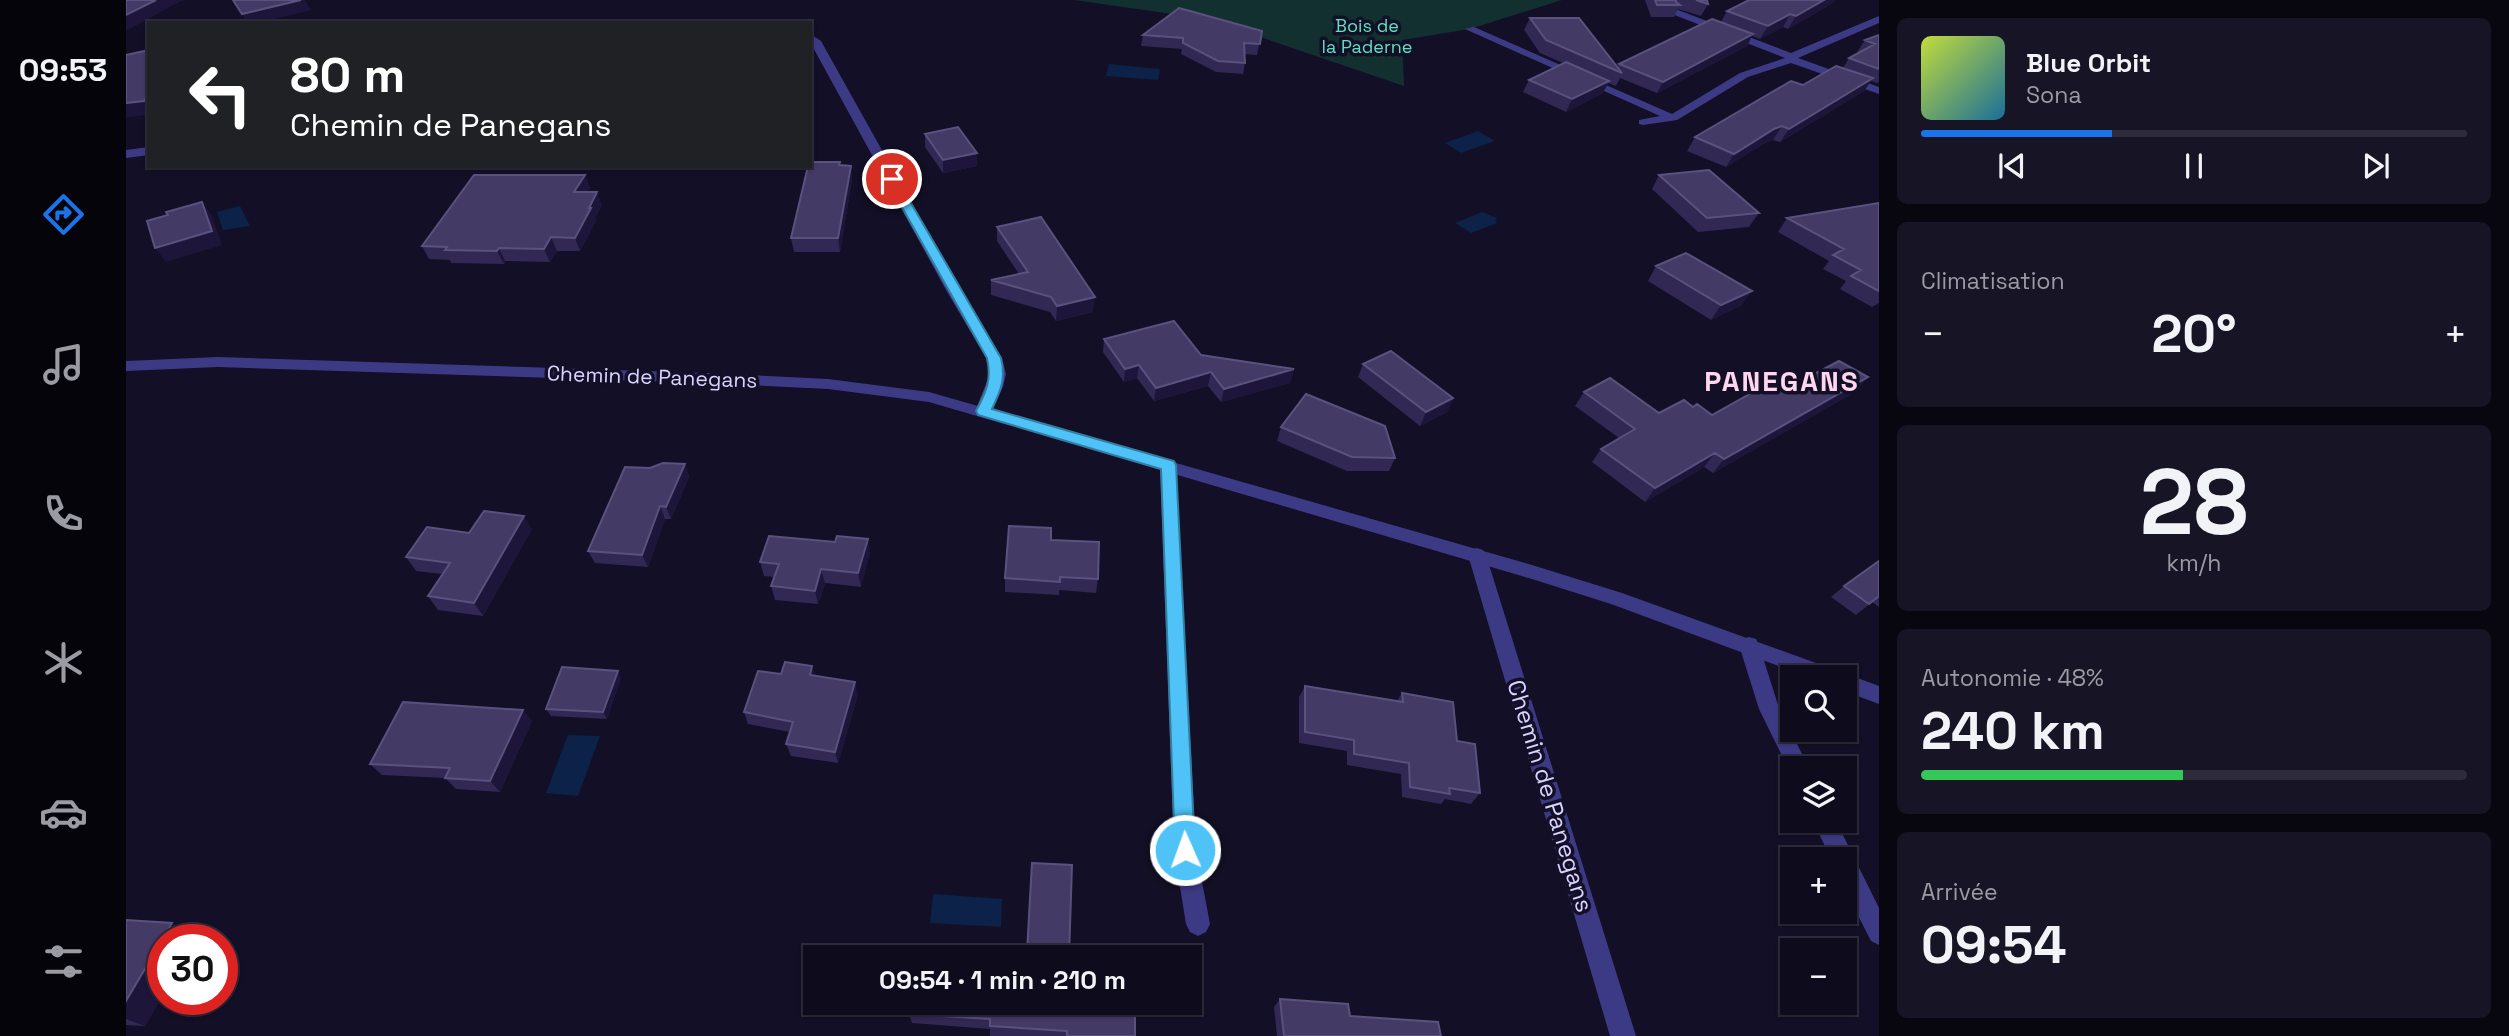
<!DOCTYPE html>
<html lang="fr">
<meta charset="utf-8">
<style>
:root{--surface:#0e0b1c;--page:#171425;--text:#f1f3f6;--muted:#9b9ba3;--line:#2e2b3b;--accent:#1a73e8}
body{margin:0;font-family:"Space Grotesk",sans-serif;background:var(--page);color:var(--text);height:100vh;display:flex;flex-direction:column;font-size:26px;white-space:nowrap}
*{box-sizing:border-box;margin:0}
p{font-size:23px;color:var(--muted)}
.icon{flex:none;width:38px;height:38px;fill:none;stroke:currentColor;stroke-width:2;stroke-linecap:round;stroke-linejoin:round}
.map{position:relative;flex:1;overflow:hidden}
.details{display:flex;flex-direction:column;gap:18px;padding:18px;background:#08060f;width:630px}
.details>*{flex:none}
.banner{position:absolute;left:21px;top:21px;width:665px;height:147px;border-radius:0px;box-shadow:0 2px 5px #0004,0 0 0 2px var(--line);background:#202124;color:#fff;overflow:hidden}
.controls{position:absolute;left:1654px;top:665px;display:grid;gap:14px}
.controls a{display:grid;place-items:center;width:77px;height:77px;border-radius:0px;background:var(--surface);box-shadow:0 2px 5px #0004,0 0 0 2px var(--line);font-size:35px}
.speed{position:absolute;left:21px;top:924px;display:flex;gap:14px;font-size:35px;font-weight:700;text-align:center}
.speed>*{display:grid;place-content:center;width:91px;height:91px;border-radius:50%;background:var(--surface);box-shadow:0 2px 5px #0004,0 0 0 2px var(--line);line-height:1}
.speed .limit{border:10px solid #d22;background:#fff;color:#111}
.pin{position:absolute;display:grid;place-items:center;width:60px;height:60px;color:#fff;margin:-30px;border:4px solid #fff;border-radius:50%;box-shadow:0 2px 7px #0007}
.me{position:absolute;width:77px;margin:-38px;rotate:358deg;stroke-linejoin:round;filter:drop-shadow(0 0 5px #0008)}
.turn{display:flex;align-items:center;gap:24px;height:147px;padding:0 28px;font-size:32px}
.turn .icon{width:91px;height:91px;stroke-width:2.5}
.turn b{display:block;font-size:49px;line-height:60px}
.big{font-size:52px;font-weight:800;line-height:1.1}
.details .card{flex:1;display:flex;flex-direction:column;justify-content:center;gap:10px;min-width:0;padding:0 24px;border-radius:10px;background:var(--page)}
.details .dial{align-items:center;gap:0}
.dial b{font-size:91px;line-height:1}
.song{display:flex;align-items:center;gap:21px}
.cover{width:84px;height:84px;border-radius:10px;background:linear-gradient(135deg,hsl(70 70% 55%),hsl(200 70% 35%))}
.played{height:7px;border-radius:4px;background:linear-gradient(90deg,var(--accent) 35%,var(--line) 35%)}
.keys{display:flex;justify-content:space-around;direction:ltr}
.heat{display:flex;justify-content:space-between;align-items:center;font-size:38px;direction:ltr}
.charge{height:10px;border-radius:5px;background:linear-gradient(90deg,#34c759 48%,var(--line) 0)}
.trip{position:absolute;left:677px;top:945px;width:399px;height:70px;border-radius:0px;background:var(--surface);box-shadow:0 2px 5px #0004,0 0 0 2px var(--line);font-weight:800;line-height:70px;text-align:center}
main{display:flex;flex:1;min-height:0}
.tabs{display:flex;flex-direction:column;width:126px;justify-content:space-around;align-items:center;background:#06040b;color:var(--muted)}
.tabs .icon{width:49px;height:49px}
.tabs .active{color:var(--accent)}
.tabs b{font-size:32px;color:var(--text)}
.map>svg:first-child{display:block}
.green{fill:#12302f}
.water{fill:#0c2248}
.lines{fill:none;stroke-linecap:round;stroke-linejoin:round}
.minor{fill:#3d3a85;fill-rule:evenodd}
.tertiary{fill:#3d3a85;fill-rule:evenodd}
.wall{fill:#312854}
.shaded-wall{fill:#1d163a}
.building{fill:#433a66;stroke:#5a527e;stroke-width:2}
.route{fill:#4fc3f7;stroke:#337fa1;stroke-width:2}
.labels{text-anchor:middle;stroke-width:7;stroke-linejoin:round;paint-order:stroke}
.far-park-label{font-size:18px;fill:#5fe0c0;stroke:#130f26}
.street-label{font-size:21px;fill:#d9d4ff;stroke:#130f26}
.near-street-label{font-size:24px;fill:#d9d4ff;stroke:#130f26}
.district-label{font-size:28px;font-weight:bold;letter-spacing:2px;fill:#ffd6f0;stroke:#130f26}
</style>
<main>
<nav class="tabs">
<b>09:53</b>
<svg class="icon active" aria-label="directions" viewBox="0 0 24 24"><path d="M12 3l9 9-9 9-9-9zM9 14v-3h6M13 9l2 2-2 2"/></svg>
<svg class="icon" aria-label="music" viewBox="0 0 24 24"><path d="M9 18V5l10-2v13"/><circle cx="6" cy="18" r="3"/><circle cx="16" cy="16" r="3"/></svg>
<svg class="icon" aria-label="phone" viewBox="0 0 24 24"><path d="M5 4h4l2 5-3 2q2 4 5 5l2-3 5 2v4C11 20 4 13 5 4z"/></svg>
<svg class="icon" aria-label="climate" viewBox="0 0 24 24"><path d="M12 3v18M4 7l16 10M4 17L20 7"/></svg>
<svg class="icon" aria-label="car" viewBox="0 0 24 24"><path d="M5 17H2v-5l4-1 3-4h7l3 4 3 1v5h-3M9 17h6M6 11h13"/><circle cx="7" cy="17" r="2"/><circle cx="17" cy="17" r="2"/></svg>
<svg class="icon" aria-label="filters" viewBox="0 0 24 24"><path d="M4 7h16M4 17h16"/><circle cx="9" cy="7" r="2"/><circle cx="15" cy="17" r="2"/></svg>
</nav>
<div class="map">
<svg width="1753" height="1036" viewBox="0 0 1753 1036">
<rect width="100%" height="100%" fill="#130f26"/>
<path class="green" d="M 948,0 L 1436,0 L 1344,29 L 1276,40 L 1278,86 L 1081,19 Z"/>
<path class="water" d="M 983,64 L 1034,69 L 1032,80 L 980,76 Z
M 1352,131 L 1369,141 L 1335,153 L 1319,143 Z
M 114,206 L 124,226 L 97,230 L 91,212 Z
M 1356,212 L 1371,218 L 1369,221 L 1371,223 L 1345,233 L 1329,223 Z
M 442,735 L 474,736 L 452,796 L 420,793 Z
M 807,894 L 876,899 L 875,927 L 804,923 Z"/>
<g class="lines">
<path class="minor" d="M 1546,10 L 1552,10 L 1665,53 L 1753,16 L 1753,23 L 1672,58 L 1753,87 L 1753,94 L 1665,63 L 1622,77 L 1551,120 L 1517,125 L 1513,124 L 1513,120 L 1534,116 L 1339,29 L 1348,27 L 1546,114 L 1614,73 L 1659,58 L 1546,14 Z
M 684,34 L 695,41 L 834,290 L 876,358 L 880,374 L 877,387 L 863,415 L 851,415 L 849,411 L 864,374 L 860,358 L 820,290 L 684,42 Z
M 23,147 L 23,155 L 0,158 L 0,150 Z
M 1042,459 L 1050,465 L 1070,850 L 1084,924 L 1080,932 L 1072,936 L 1064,932 L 1060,924 L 1048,850 L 1034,465 Z
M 1351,548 L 1357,550 L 1360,555 L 1510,1036 L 1484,1036 L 1342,555 L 1345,550 Z
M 1623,637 L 1630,639 L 1633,645 L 1653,708 L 1683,768 L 1666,768 L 1666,776 L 1633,709 L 1613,645 L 1616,639 Z
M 1687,821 L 1710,821 L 1753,908 L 1753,945 L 1745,941 L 1718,888 L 1718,859 L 1705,859 Z"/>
<path class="tertiary" d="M 92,357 L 582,373 L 702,379 L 803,392 L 1406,565 L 1496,593 L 1712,671 L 1714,675 L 1718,673 L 1753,686 L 1753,704 L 1718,691 L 1718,677 L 1682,677 L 1485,604 L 1406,579 L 803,402 L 702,389 L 582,383 L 92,367 L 0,371 L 0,361 Z"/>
</g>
<path class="wall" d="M 1519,0 L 1581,0 L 1582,4 L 1575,16 L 1552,9 L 1548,17 L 1525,17 Z
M 1623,0 L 1709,0 L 1707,3 L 1662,29 L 1657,27 L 1634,39 L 1626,36 L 1621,46 L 1531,93 L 1494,78 L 1490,86 L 1482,83 L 1477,93 L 1440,112 L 1397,92 L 1403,80 L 1437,63 L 1414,53 L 1398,30 L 1404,18 L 1491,67 L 1493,64 L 1595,22 L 1601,11 Z
M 1136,31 L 1131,55 L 1119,54 L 1119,63 L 1117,74 L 1090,72 L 1055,54 L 1056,49 L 1015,46 L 1017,35 Z
M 1753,35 L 1753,82 L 1751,83 L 1745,81 L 1738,91 L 1654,142 L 1647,140 L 1639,143 L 1600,167 L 1561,151 L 1569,137 L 1677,85 L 1717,68 L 1723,58 L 1733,53 L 1731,52 L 1739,40 Z
M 799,134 L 851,153 L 851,166 L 817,173 L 799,147 Z
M 714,162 L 714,165 L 726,179 L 714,252 L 668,252 L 665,238 Z
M 459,175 L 464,188 L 461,192 L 476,205 L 469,218 L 470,221 L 454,251 L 431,251 L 424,262 L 379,261 L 378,264 L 325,263 L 324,260 L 303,259 L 296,246 Z
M 1533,175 L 1633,213 L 1623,227 L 1572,232 L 1526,189 Z
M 1753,203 L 1753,303 L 1746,307 L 1714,289 L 1720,281 L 1697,269 L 1703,261 L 1652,232 L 1661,218 Z
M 871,227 L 967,312 L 930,321 L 924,312 L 865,295 L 865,280 L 893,274 L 871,241 Z
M 1530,266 L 1616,305 L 1585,320 L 1522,281 Z
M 978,339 L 1075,355 L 1168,369 L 1164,383 L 1095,402 L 1082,386 L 1028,401 L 1011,378 L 998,382 L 977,352 Z
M 1237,364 L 1327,398 L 1321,412 L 1294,426 L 1232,377 Z
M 1742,377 L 1729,392 L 1587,473 L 1578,467 L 1519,502 L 1466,462 L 1475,449 L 1493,438 L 1449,406 L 1458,392 L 1533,413 L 1567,407 L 1586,415 L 1675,381 Z
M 1155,427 L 1269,458 L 1263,471 L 1221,471 L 1151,441 Z
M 559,464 L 563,477 L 545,519 L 539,519 L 522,567 L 469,563 L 462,551 L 524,468 Z
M 406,529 L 357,616 L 312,610 L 302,596 L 316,574 L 290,571 L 280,557 L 343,533 Z
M 925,540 L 972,579 L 970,593 L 933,590 L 933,595 L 879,592 L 879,578 Z
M 744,552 L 735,587 L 699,583 L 692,604 L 649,600 L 645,586 L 648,577 L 638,576 L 634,562 Z
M 1753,561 L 1753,607 L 1746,602 L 1730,615 L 1705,597 L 1718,586 Z
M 655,674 L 689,676 L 732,694 L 712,763 L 665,756 L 660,744 L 664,732 L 622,724 L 618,712 Z
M 495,678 L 481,719 L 425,716 L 420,709 Z
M 1179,686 L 1271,701 L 1276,693 L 1331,741 L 1354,793 L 1345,804 L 1319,799 L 1315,804 L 1276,797 L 1275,774 L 1221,765 L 1221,751 L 1173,743 L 1173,697 Z
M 397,710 L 406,721 L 374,792 L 330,789 L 319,778 L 256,775 L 244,764 Z
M 0,920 L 71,935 L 37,940 L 37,995 L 19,1026 L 0,1025 Z
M 1154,999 L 1224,1016 L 1315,1036 L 1151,1036 L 1148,1007 Z
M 961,1008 L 1009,1036 L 864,1036 L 864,1029 L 786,1023 L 783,1014 Z"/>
<path class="shaded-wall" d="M 30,0 L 62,0 L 55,1 L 0,31 L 0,15 Z
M 175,0 L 179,0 L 185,10 L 133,23 L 121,23 L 116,14 Z
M 1698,0 L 1709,0 L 1707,3 L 1662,29 L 1670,16 Z
M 1664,14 L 1657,27 L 1634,39 L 1642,26 Z
M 1627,34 L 1621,46 L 1531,93 L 1537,82 Z
M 1747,78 L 1738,91 L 1654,142 L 1663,129 Z
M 1483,81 L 1477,93 L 1440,112 L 1446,99 Z
M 23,93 L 23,115 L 0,117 L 0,103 Z
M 1656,126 L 1647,140 L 1639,143 L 1600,167 L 1608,154 L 1648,129 Z
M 851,153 L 851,166 L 817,173 L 817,160 Z
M 725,166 L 726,179 L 714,252 L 712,238 Z
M 459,175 L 464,188 L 453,205 L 448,192 Z
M 471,192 L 476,205 L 469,218 L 470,221 L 454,251 L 449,238 L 463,208 Z
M 76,202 L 86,216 L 96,245 L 40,262 L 29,248 Z
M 425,237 L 431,251 L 424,262 L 418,249 Z
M 373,248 L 379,261 L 378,264 L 371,251 Z
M 1626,291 L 1616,305 L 1585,320 L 1595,305 Z
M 969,297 L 967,312 L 930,321 L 931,306 Z
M 1013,365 L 1011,378 L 998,382 L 999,369 Z
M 1168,369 L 1164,383 L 1095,402 L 1098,389 Z
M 1085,372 L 1082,386 L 1028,401 L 1030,388 Z
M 1742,377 L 1729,392 L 1587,473 L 1598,459 Z
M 1327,398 L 1321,412 L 1294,426 L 1300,412 Z
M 1589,453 L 1578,467 L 1519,502 L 1529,488 Z
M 559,464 L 563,477 L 545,519 L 540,507 Z
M 534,506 L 539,519 L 522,567 L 516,555 Z
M 398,516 L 406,529 L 357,616 L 348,603 Z
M 742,539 L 744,552 L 735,587 L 732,573 Z
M 695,569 L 699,583 L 692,604 L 689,591 Z
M 686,666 L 690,678 L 684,675 Z
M 492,671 L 495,678 L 481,719 L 477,712 Z
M 729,682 L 732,694 L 712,763 L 709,752 Z
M 397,710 L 406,721 L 374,792 L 364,781 Z
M 46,923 L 71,935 L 69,940 L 37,940 L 37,995 L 19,1026 L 0,1019 L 0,1001 Z"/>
<path class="building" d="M 0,0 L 30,0 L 0,15 Z
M 107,0 L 175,0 L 116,14 Z
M 1529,0 L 1550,0 L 1550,2 L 1554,5 L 1531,5 Z
M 1570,0 L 1581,0 L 1582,4 Z
M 1623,0 L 1698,0 L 1670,16 L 1664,14 L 1642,26 L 1601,11 Z
M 1053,8 L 1136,31 L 1134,44 L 1118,43 L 1119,63 L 1092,61 L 1057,43 L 1057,38 L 1017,35 Z
M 1404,18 L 1453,18 L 1496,73 L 1420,40 Z
M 1586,19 L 1627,34 L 1537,82 L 1493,64 Z
M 1753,35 L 1753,69 L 1723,58 L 1749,44 L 1739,40 Z
M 23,50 L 23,93 L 18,101 L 0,103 L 0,55 Z
M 1440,62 L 1483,81 L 1446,99 L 1403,80 Z
M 1710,66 L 1747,78 L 1663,129 L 1656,126 L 1648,129 L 1608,154 L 1569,137 L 1665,81 L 1677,85 Z
M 832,127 L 851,153 L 817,160 L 799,134 Z
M 684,162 L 714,162 L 713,165 L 725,166 L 712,238 L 665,238 L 682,166 L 684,166 Z
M 1583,170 L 1633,213 L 1581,218 L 1533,175 Z
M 348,175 L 459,175 L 448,192 L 471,192 L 463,208 L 465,208 L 449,238 L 425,237 L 418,249 L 373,248 L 371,251 L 319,250 L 321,247 L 296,246 Z
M 76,202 L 86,231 L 29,248 L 21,221 L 42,215 L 40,212 Z
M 1753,203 L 1753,291 L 1725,276 L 1735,270 L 1707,255 L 1718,249 L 1661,218 Z
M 915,217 L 969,297 L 931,306 L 925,297 L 865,280 L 902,272 L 871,227 Z
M 1560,253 L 1626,291 L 1595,305 L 1530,266 Z
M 1048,321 L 1075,355 L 1168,369 L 1098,389 L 1085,372 L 1030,388 L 1013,365 L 999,369 L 978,339 Z
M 1265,351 L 1327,398 L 1300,412 L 1237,364 Z
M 1713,361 L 1742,377 L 1598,459 L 1589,453 L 1529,488 L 1475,449 L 1509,429 L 1458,392 L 1484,378 L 1533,413 L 1558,400 L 1567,407 L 1571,404 L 1586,415 L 1661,373 L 1675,381 Z
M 1180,394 L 1259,426 L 1269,458 L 1226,457 L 1155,427 Z
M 537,463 L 559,464 L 540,507 L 534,506 L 516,555 L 462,551 L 499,467 L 524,468 Z
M 358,511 L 398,516 L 348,603 L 302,596 L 324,563 L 280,557 L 301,527 L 343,533 Z
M 883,526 L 925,528 L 925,540 L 973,542 L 972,579 L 934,577 L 934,582 L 879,578 Z
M 643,536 L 709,542 L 711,536 L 742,539 L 732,573 L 695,569 L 689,591 L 645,586 L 653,564 L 634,562 Z
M 1753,561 L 1753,596 L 1743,604 L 1718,586 Z
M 659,662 L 686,666 L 684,675 L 729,682 L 709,752 L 660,744 L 667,722 L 618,712 L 632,671 L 655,674 Z
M 436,667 L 492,671 L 477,712 L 420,709 Z
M 1179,686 L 1277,702 L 1276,693 L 1327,702 L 1331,741 L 1349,744 L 1354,793 L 1323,788 L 1324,794 L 1284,787 L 1283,763 L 1228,754 L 1228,740 L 1179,732 Z
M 277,702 L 397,710 L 364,781 L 319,778 L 324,768 L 244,764 Z
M 906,863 L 946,865 L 943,957 L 790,957 L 792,944 L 901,952 Z
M 0,920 L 46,923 L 0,1001 Z
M 1154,999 L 1222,1004 L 1224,1016 L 1312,1022 L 1315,1036 L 1158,1036 Z
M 784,1003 L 961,1003 L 961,1008 L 1009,1012 L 1009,1036 L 941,1036 L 941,1031 L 864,1026 L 864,1019 L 783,1014 Z"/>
<path class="route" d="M 766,176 L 771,179 L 875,358 C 880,379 875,390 866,409 L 1048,461 L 1050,465 L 1069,850 L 1066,858 L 1059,861 L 1052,858 L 1049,850 L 1035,469 L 852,415 L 850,411 C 860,392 866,380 861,358 L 760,179 Z"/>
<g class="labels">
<g class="far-park-label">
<text x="1241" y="32">Bois de<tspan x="1241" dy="21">la Paderne</tspan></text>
</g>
<g class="street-label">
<text transform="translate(526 377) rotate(2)" y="7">Chemin de Panegans</text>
</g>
<g class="near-street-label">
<text transform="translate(1424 796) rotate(73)" y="8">Chemin de Panegans</text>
</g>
<g class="district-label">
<text x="1656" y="391">PANEGANS</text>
</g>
</g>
</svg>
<div class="controls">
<a><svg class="icon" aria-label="search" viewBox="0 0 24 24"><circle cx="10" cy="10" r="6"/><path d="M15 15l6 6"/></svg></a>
<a><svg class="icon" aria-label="layers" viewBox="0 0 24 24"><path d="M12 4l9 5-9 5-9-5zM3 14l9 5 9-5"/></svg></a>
<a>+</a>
<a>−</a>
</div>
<div class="speed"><div class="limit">30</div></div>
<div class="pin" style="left:766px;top:179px;background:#d93025"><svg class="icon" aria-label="arrive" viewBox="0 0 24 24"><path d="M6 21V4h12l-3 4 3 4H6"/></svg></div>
<svg class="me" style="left:1059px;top:850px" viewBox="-20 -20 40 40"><circle r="17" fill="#4fc3f7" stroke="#fff" stroke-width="3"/><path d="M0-11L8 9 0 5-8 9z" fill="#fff"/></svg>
<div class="trip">09:54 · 1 min · 210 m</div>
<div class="banner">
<div class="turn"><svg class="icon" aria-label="left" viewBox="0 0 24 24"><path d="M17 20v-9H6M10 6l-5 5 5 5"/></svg><div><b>80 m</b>Chemin de Panegans</div></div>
</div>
</div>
<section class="details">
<div class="card">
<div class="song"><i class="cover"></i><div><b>Blue Orbit</b><p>Sona</p></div></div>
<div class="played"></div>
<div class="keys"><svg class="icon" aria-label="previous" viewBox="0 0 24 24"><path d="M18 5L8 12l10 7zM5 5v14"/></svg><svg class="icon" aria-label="pause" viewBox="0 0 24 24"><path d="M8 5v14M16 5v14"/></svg><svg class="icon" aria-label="next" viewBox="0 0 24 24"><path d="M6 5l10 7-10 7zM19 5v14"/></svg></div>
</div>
<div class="card"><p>Climatisation</p>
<div class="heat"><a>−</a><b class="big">20°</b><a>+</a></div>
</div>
<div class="card dial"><b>28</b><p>km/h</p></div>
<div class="card"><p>Autonomie · 48%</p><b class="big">240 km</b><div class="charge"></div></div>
<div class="card"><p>Arrivée</p><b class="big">09:54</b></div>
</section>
</main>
